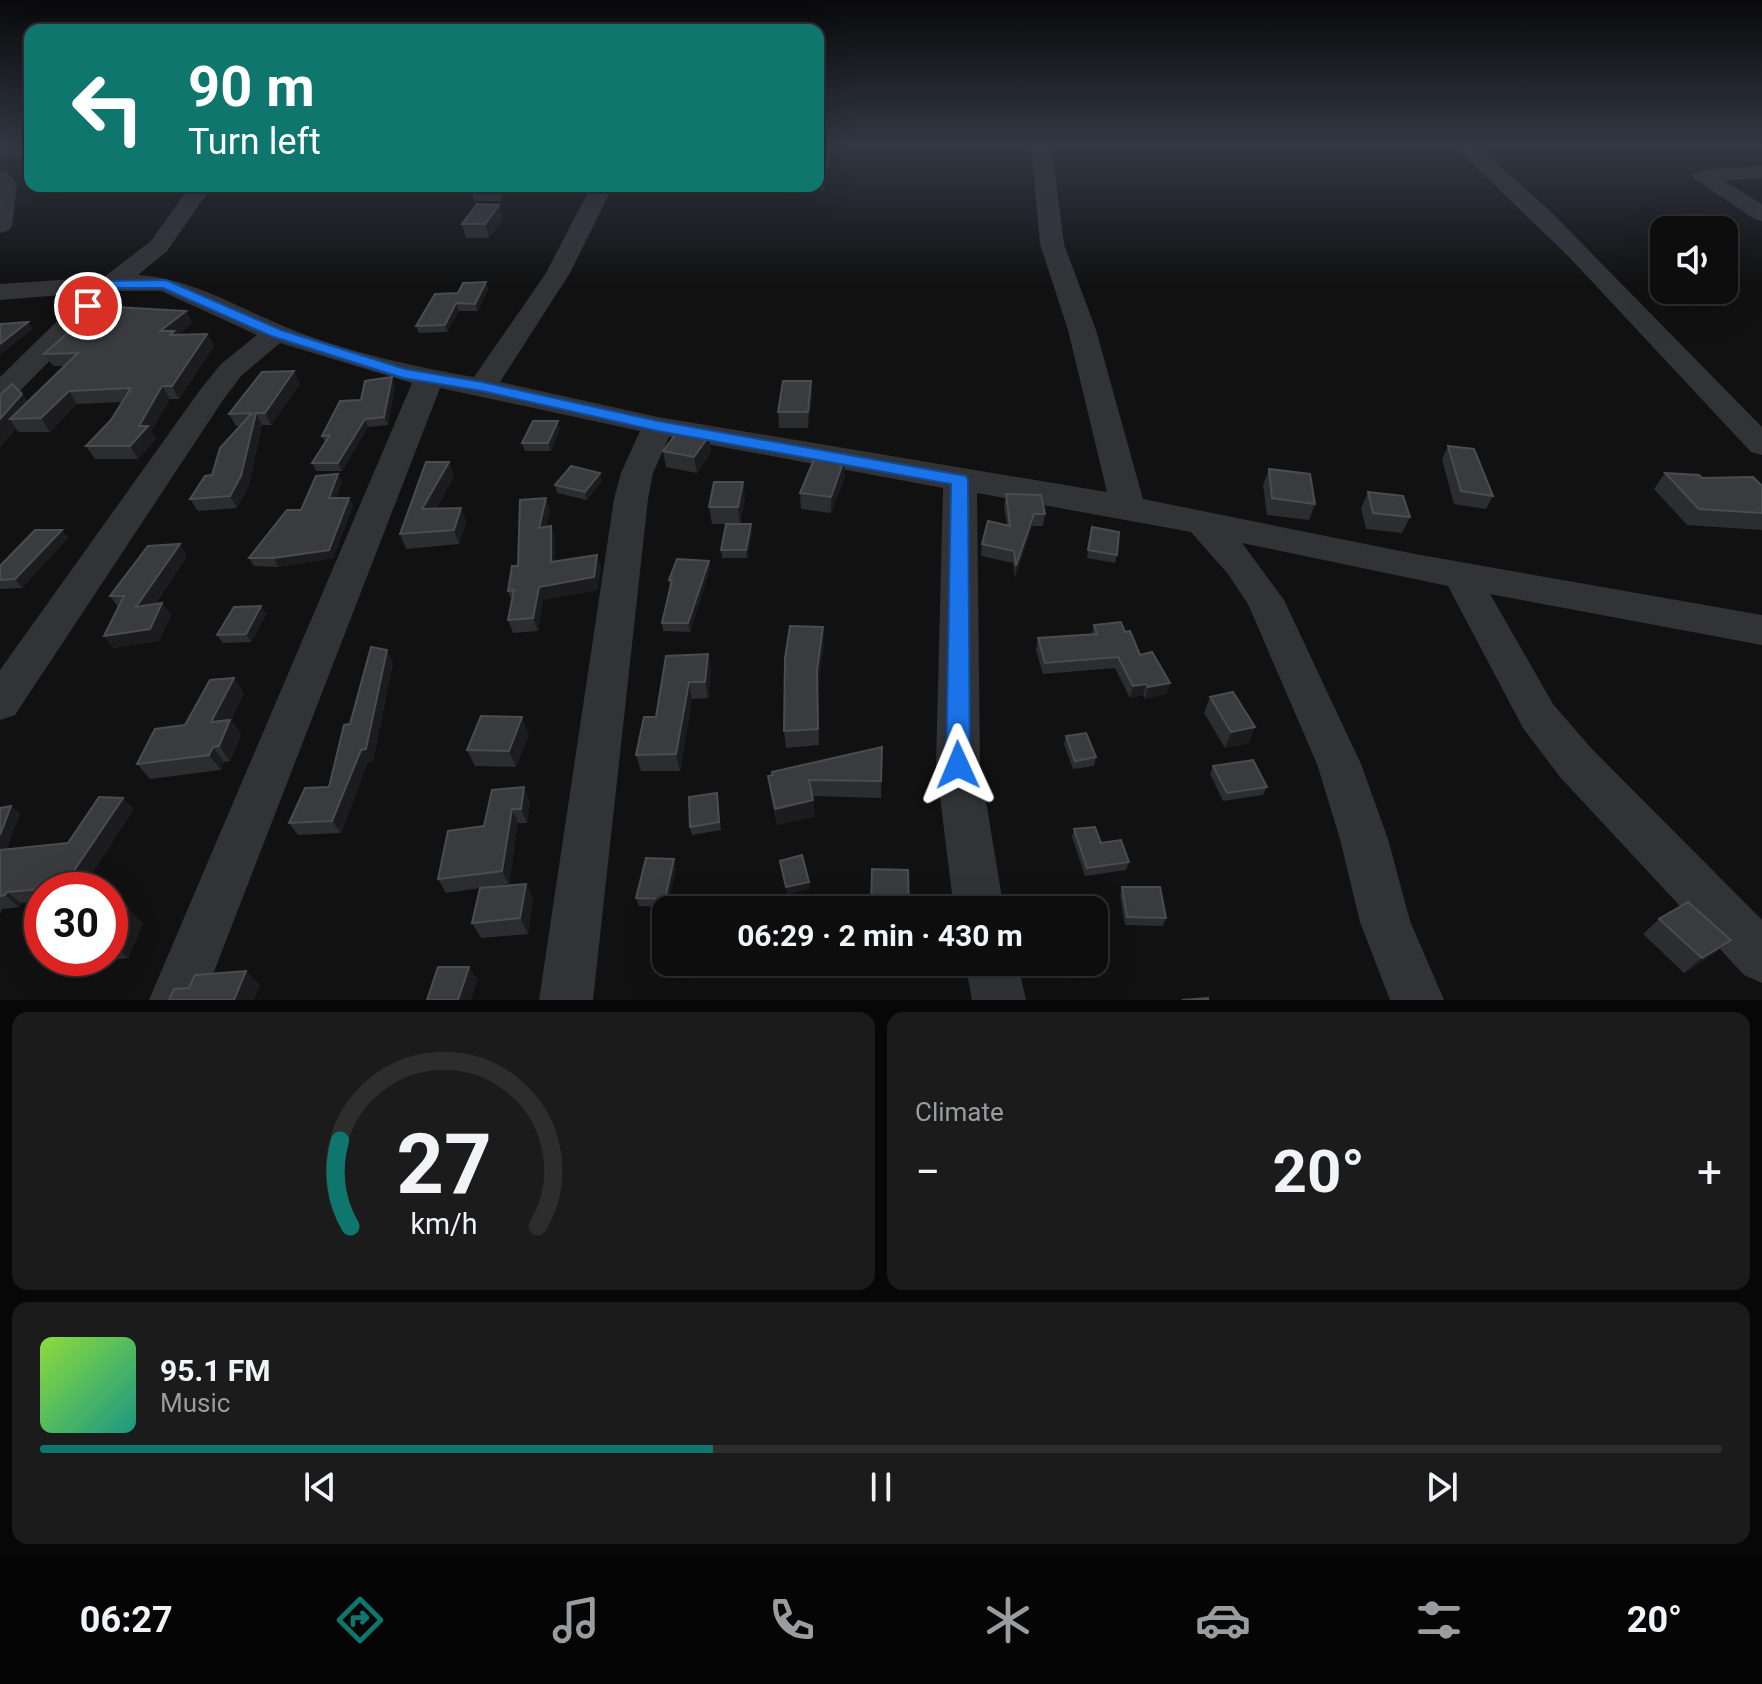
<!DOCTYPE html>
<meta charset="utf-8">
<style>
:root{--surface:#0d0d0e;--page:#1b1b1c;--text:#f1f3f6;--muted:#9a9c9e;--line:#2d2d2e;--accent:#0f766e}
body{margin:0;font-family:Roboto,sans-serif;background:var(--page);color:var(--text);height:100vh;display:flex;flex-direction:column;font-size:30px;white-space:nowrap}
*{box-sizing:border-box;margin:0}
p{font-size:26px;color:var(--muted)}
.icon{flex:none;width:44px;height:44px;fill:none;stroke:currentColor;stroke-width:2;stroke-linecap:round;stroke-linejoin:round}
.map{position:relative;height:1000px;overflow:hidden}
.panel{display:flex;flex-direction:column;gap:12px;padding:12px;background:#070708;flex:1}
.panel>*{flex:none}
.banner{position:absolute;left:24px;top:24px;width:800px;height:168px;border-radius:16px;box-shadow:0 8px 32px #0002,0 0 0 2px var(--line);background:#0f766e;color:#fff;overflow:hidden}
.controls{position:absolute;left:1650px;top:216px;display:grid;gap:16px}
.controls a{display:grid;place-items:center;width:88px;height:88px;border-radius:16px;background:var(--surface);box-shadow:0 8px 32px #0002,0 0 0 2px var(--line);font-size:40px}
.speed{position:absolute;left:24px;top:872px;display:flex;gap:16px;font-size:40px;font-weight:700;text-align:center}
.speed>*{display:grid;place-content:center;width:104px;height:104px;border-radius:50%;background:var(--surface);box-shadow:0 8px 32px #0002,0 0 0 2px var(--line);line-height:1}
.speed .limit{border:12px solid #d22;background:#fff;color:#111}
.pin{position:absolute;display:grid;place-items:center;width:68px;height:68px;color:#fff;margin:-34px;border:4px solid #fff;border-radius:50%;box-shadow:0 2px 8px #0007}
.me{position:absolute;width:88px;margin:-44px;rotate:359deg;stroke-linejoin:round;filter:drop-shadow(0 0 6px #0008)}
.turn{display:flex;align-items:center;gap:28px;height:168px;padding:0 32px;font-size:36px}
.turn .icon{width:104px;height:104px;stroke-width:2.5}
.turn b{display:block;font-size:56px;line-height:68px}
.big{font-size:60px;font-weight:700;line-height:1.1}
.panel .widget{flex:1;display:flex;flex-direction:column;justify-content:center;gap:12px;min-width:0;padding:0 28px;border-radius:16px;background:var(--page)}
.panel .dial{align-items:center;gap:0}
.dial svg{height:208px;overflow:visible;fill:none;stroke:var(--line);stroke-width:7;stroke-linecap:round;text-anchor:middle}
.dial text{fill:var(--text);stroke:none}
.song{display:flex;align-items:center;gap:24px}
.cover{width:96px;height:96px;border-radius:12px;background:linear-gradient(135deg,hsl(90 70% 55%),hsl(170 70% 35%))}
.played{height:8px;border-radius:4px;background:linear-gradient(90deg,var(--accent) 40%,var(--line) 40%)}
.keys{display:flex;justify-content:space-around;direction:ltr}
.heat{display:flex;justify-content:space-between;align-items:center;font-size:44px;direction:ltr}
.panel .tiles{flex:1;display:grid;gap:12px;grid-template-columns:1fr 1fr}
.widget:last-child{grid-column:span 2}
.trip{position:absolute;left:652px;top:896px;width:456px;height:80px;border-radius:16px;background:var(--surface);box-shadow:0 8px 32px #0002,0 0 0 2px var(--line);font-weight:700;line-height:80px;text-align:center}
.menu{display:flex;height:128px;justify-content:space-around;align-items:center;background:#050506;color:var(--muted)}
.menu .icon{width:56px;height:56px}
.menu .current{color:var(--accent)}
.menu b{font-size:36px;color:var(--text)}
.map>svg:first-child{display:block}
.lines{fill:none;stroke-linecap:round;stroke-linejoin:round}
.minor{fill:#323337;fill-rule:evenodd}
.wall{fill:#2c2d30}
.shaded-wall{fill:#1c1c1e}
.building{fill:#393b3e;stroke:#494c50;stroke-width:2}
.route{fill:#1a73e8;stroke:#114b97;stroke-width:2}
</style>
<div class="map">
<svg width="1762" height="1000" viewBox="0 0 1762 1000">
<rect width="100%" height="100%" fill="#111112"/>
<g class="lines">
<path class="minor" d="M 1031,144 L 1051,144 L 1064,244 L 1096,330 L 1143,499 L 1415,554 L 1762,615 L 1762,645 L 1490,594 L 1553,704 L 1592,749 L 1762,920 L 1762,983 L 1744,975 L 1560,777 L 1523,728 L 1448,586 L 1242,543 L 1284,600 L 1361,764 L 1388,839 L 1410,921 L 1444,1000 L 1390,1000 L 1360,922 L 1340,839 L 1317,764 L 1248,604 L 1228,574 L 1191,532 L 977,493 L 980,765 L 1004,910 L 954,910 L 936,765 L 943,488 L 669,437 L 653,473 L 648,499 L 593,1000 L 539,1000 L 614,499 L 621,473 L 640,431 L 440,388 L 203,1000 L 149,1000 L 412,383 L 280,343 L 241,376 L 223,400 L 15,715 L 0,720 L 0,670 L 200,390 L 221,364 L 257,335 L 161,291 L 118,291 L 11,400 L 0,403 L 0,377 L 86,293 L 0,300 L 0,284 L 104,277 L 151,241 L 190,186 L 212,186 L 167,251 L 138,275 C 190,278 235,306 283,326 C 343,351 410,366 474,377 L 546,273 L 591,186 L 613,186 L 570,273 L 500,382 L 658,417 L 1107,492 L 1068,330 L 1040,244 Z
M 1453,144 L 1475,144 L 1549,210 L 1762,427 L 1762,455 L 1751,452 L 1570,258 Z
M 1762,166 L 1762,178 L 1724,181 L 1762,204 L 1762,221 L 1754,219 L 1691,176 L 1702,170 Z
M 0,170 L 7,172 L 17,183 L 12,226 L 8,231 L 0,233 Z
M 965,962 L 1017,962 L 1026,1000 L 972,1000 Z"/>
</g>
<path class="wall" d="M 30,144 L 30,158 L 0,160 L 0,145 Z
M 818,158 L 828,158 L 828,171 L 824,191 L 800,190 L 799,186 L 818,186 Z
M 472,186 L 509,186 L 501,201 L 474,201 L 471,188 Z
M 499,205 L 503,218 L 489,238 L 466,238 L 462,224 Z
M 486,282 L 488,289 L 478,311 L 459,311 L 447,332 L 419,333 L 416,326 L 458,293 Z
M 186,311 L 192,323 L 179,334 L 207,334 L 214,346 L 179,399 L 170,399 L 151,431 L 156,439 L 138,459 L 95,459 L 86,446 L 111,420 L 122,402 L 77,404 L 50,432 L 19,432 L 16,429 L 0,447 L 0,395 L 22,394 L 28,402 L 65,366 L 53,366 L 44,354 L 94,322 Z
M 294,371 L 300,384 L 271,425 L 262,425 L 248,488 L 237,508 L 198,511 L 190,499 L 212,475 L 240,426 L 236,426 L 229,414 Z
M 392,377 L 395,385 L 388,425 L 368,427 L 342,471 L 316,471 L 312,463 L 325,442 L 322,436 L 361,400 Z
M 811,381 L 812,397 L 808,428 L 779,428 L 778,412 Z
M 560,429 L 551,451 L 525,451 L 522,443 Z
M 709,436 L 711,452 L 697,473 L 666,467 L 663,451 Z
M 1448,446 L 1493,496 L 1486,509 L 1454,504 L 1442,459 Z
M 449,462 L 454,476 L 436,509 L 461,508 L 466,522 L 459,544 L 406,549 L 400,534 Z
M 1269,469 L 1315,504 L 1309,520 L 1267,515 L 1263,485 Z
M 1665,473 L 1762,486 L 1762,530 L 1687,525 L 1654,489 Z
M 338,474 L 342,482 L 336,498 L 349,498 L 353,506 L 333,558 L 278,567 L 254,566 L 249,558 Z
M 845,477 L 831,513 L 801,509 L 800,493 Z
M 602,481 L 587,500 L 557,493 L 555,485 Z
M 743,482 L 745,498 L 740,524 L 752,532 L 747,558 L 722,558 L 721,550 L 726,524 L 712,524 L 709,507 Z
M 1368,492 L 1410,517 L 1402,533 L 1366,529 L 1361,508 Z
M 1006,494 L 1045,514 L 1043,526 L 1032,526 L 1015,578 L 1013,563 L 981,556 L 982,544 L 1007,525 L 1004,507 Z
M 546,498 L 550,511 L 546,527 L 551,526 L 555,539 L 555,561 L 601,567 L 597,590 L 543,600 L 538,631 L 513,633 L 508,620 L 512,601 L 508,591 Z
M 1092,527 L 1117,555 L 1115,563 L 1087,558 Z
M 68,538 L 22,588 L 0,589 L 0,566 Z
M 187,556 L 155,604 L 162,603 L 171,615 L 159,641 L 113,648 L 118,607 L 110,596 Z
M 709,561 L 710,569 L 690,632 L 663,631 L 662,623 L 670,587 L 669,580 Z
M 261,606 L 266,614 L 251,642 L 223,643 L 217,635 Z
M 1094,625 L 1125,632 L 1140,655 L 1170,683 L 1166,694 L 1145,699 L 1143,695 L 1130,698 L 1115,668 L 1043,674 L 1036,650 L 1038,638 L 1092,634 Z
M 824,644 L 818,686 L 819,745 L 786,748 L 784,731 Z
M 666,656 L 711,671 L 708,698 L 692,699 L 680,771 L 641,771 L 636,755 L 656,717 Z
M 393,663 L 373,761 L 368,762 L 341,833 L 298,835 L 289,823 L 329,787 L 350,724 Z
M 244,693 L 231,720 L 241,735 L 230,761 L 224,762 L 221,770 L 150,779 L 137,764 L 185,725 Z
M 1210,697 L 1249,743 L 1225,748 L 1204,713 Z
M 529,734 L 516,767 L 475,766 L 467,750 Z
M 1066,736 L 1096,757 L 1094,766 L 1073,769 L 1064,744 Z
M 882,747 L 881,798 L 812,796 L 815,816 L 777,825 L 768,776 Z
M 1213,766 L 1267,787 L 1263,795 L 1223,801 L 1210,774 Z
M 492,790 L 530,801 L 527,823 L 518,823 L 509,884 L 491,887 L 526,884 L 533,899 L 528,934 L 481,938 L 472,923 L 480,888 L 446,893 L 438,879 L 484,826 Z
M 717,793 L 721,830 L 692,835 L 690,827 Z
M 11,806 L 20,814 L 6,849 L 68,843 L 134,809 L 81,890 L 42,890 L 42,901 L 21,903 L 19,907 L 2,909 L 0,914 L 0,808 Z
M 1074,829 L 1101,843 L 1129,862 L 1126,870 L 1085,876 L 1072,837 Z
M 676,867 L 667,907 L 639,906 L 636,898 Z
M 1122,887 L 1166,918 L 1163,926 L 1125,925 L 1120,895 Z
M 127,908 L 143,924 L 128,958 L 71,965 L 62,958 L 110,958 L 110,910 Z
M 1659,919 L 1731,940 L 1712,955 L 1684,973 L 1643,934 Z"/>
<path class="shaded-wall" d="M 828,158 L 828,171 L 824,191 L 824,178 Z
M 498,186 L 509,186 L 501,201 L 498,187 Z
M 499,205 L 503,218 L 489,238 L 485,224 Z
M 486,282 L 488,289 L 478,311 L 475,304 Z
M 456,303 L 459,311 L 447,332 L 445,325 Z
M 186,311 L 192,323 L 177,336 L 160,331 Z
M 28,322 L 33,329 L 0,355 L 0,344 Z
M 207,334 L 214,346 L 179,399 L 172,386 Z
M 294,371 L 300,384 L 271,425 L 265,413 Z
M 392,377 L 395,385 L 388,425 L 384,417 Z
M 811,381 L 812,397 L 808,428 L 808,412 Z
M 162,386 L 170,399 L 151,431 L 156,439 L 138,459 L 130,446 L 139,426 Z
M 69,391 L 77,404 L 50,432 L 41,418 Z
M 22,394 L 33,410 L 10,419 L 16,429 L 0,447 L 0,419 Z
M 256,413 L 262,425 L 248,488 L 237,508 L 230,496 Z
M 365,419 L 368,427 L 342,471 L 338,463 Z
M 558,421 L 560,429 L 551,451 L 548,443 Z
M 709,436 L 711,452 L 697,473 L 694,457 Z
M 844,460 L 845,477 L 831,513 L 831,497 Z
M 449,462 L 454,476 L 428,523 L 422,509 Z
M 600,473 L 602,481 L 587,500 L 585,492 Z
M 338,474 L 342,482 L 333,506 L 329,498 Z
M 743,482 L 745,498 L 740,524 L 738,507 Z
M 349,498 L 353,506 L 333,558 L 278,567 L 274,558 Z
M 546,498 L 550,511 L 543,541 L 539,528 Z
M 461,508 L 466,522 L 459,544 L 454,530 Z
M 1034,514 L 1032,526 L 1015,578 L 1016,566 Z
M 751,524 L 752,532 L 747,558 L 746,550 Z
M 551,526 L 555,539 L 555,575 L 551,562 Z
M 62,530 L 68,538 L 22,588 L 15,579 Z
M 180,544 L 187,556 L 144,619 L 136,607 Z
M 597,555 L 601,567 L 597,590 L 543,600 L 538,631 L 533,618 L 539,587 Z
M 709,561 L 710,569 L 690,632 L 688,623 Z
M 162,603 L 171,615 L 159,641 L 113,648 L 104,636 Z
M 261,606 L 266,614 L 251,642 L 246,634 Z
M 823,627 L 824,644 L 818,686 L 819,745 L 817,670 Z
M 387,650 L 393,663 L 373,761 L 368,762 L 341,833 L 332,821 Z
M 708,654 L 711,671 L 708,698 L 705,682 Z
M 234,678 L 244,693 L 231,720 L 241,735 L 230,761 L 219,746 L 211,722 Z
M 689,682 L 692,699 L 680,771 L 676,754 Z
M 1170,683 L 1166,694 L 1145,699 L 1148,687 Z
M 1146,684 L 1143,695 L 1130,698 L 1133,686 Z
M 522,717 L 529,734 L 516,767 L 509,751 Z
M 1255,727 L 1249,743 L 1225,748 L 1231,732 Z
M 213,747 L 224,762 L 221,770 L 209,755 Z
M 524,787 L 530,801 L 527,823 L 521,809 Z
M 123,798 L 134,809 L 81,890 L 66,890 L 63,887 Z
M 813,800 L 815,816 L 777,825 L 775,809 Z
M 11,806 L 20,814 L 6,851 L 0,853 L 0,835 Z
M 512,809 L 518,823 L 509,884 L 502,871 Z
M 674,859 L 676,867 L 667,907 L 665,899 Z
M 809,882 L 810,889 L 787,895 L 786,887 Z
M 526,884 L 533,899 L 528,934 L 520,918 Z
M 7,892 L 21,903 L 19,907 L 5,895 Z
M 127,908 L 143,924 L 128,958 L 111,944 Z
M 1731,940 L 1712,955 L 1684,973 L 1702,958 Z
M 469,967 L 478,980 L 471,1000 L 458,1000 Z
M 246,971 L 260,985 L 254,1000 L 234,1000 Z"/>
<path class="building" d="M 2,144 L 30,144 L 30,152 L 0,153 L 0,145 Z
M 818,158 L 828,158 L 824,178 L 818,177 Z
M 472,186 L 498,186 L 498,187 L 471,188 Z
M 477,204 L 499,205 L 485,224 L 462,224 Z
M 486,282 L 475,304 L 456,303 L 445,325 L 416,326 L 435,294 L 458,293 L 463,283 Z
M 116,307 L 186,311 L 160,331 L 174,331 L 170,335 L 207,334 L 172,386 L 162,386 L 139,426 L 148,426 L 130,446 L 86,446 L 111,420 L 131,388 L 69,391 L 41,418 L 10,419 L 78,353 L 44,354 L 79,323 L 94,322 Z
M 28,322 L 0,344 L 0,324 Z
M 294,371 L 265,413 L 256,413 L 241,476 L 230,496 L 190,499 L 205,476 L 212,475 L 220,448 L 252,413 L 229,414 L 262,372 Z
M 392,377 L 384,417 L 365,419 L 338,463 L 312,463 L 330,435 L 322,436 L 340,401 L 361,400 L 365,381 Z
M 783,381 L 811,381 L 808,412 L 778,412 Z
M 12,384 L 22,394 L 0,419 L 0,395 Z
M 533,421 L 558,421 L 548,443 L 522,443 Z
M 678,431 L 709,436 L 694,457 L 663,451 Z
M 1448,446 L 1474,449 L 1493,496 L 1461,491 Z
M 815,457 L 844,460 L 831,497 L 800,493 Z
M 426,462 L 449,462 L 422,509 L 461,508 L 454,530 L 400,534 Z
M 571,466 L 600,473 L 585,492 L 555,485 Z
M 1269,469 L 1310,474 L 1315,504 L 1272,498 Z
M 1665,473 L 1699,475 L 1702,478 L 1753,477 L 1762,486 L 1762,513 L 1699,509 Z
M 338,474 L 329,498 L 349,498 L 329,550 L 274,558 L 249,558 L 287,510 L 301,510 L 316,476 Z
M 714,482 L 743,482 L 738,507 L 709,507 Z
M 1368,492 L 1403,496 L 1410,517 L 1373,513 Z
M 1006,494 L 1041,495 L 1045,514 L 1034,514 L 1016,566 L 1014,551 L 982,544 L 988,521 L 1010,526 Z
M 546,498 L 539,528 L 551,526 L 551,562 L 597,555 L 594,577 L 539,587 L 533,618 L 508,620 L 514,590 L 508,591 L 512,566 L 518,566 L 520,500 Z
M 726,524 L 751,524 L 746,550 L 721,550 Z
M 1092,527 L 1119,532 L 1117,555 L 1088,550 Z
M 35,530 L 62,530 L 15,579 L 0,580 L 0,566 Z
M 180,544 L 136,607 L 162,603 L 150,629 L 104,636 L 124,596 L 110,596 L 148,546 Z
M 677,559 L 709,561 L 688,623 L 662,623 L 672,580 L 669,580 Z
M 261,606 L 246,634 L 217,635 L 234,607 Z
M 1121,622 L 1125,632 L 1130,631 L 1140,655 L 1152,652 L 1170,683 L 1148,687 L 1146,684 L 1133,686 L 1118,657 L 1045,663 L 1038,638 L 1097,634 L 1094,625 Z
M 790,626 L 823,627 L 817,670 L 818,729 L 784,731 L 785,658 Z
M 371,647 L 387,650 L 366,749 L 361,750 L 332,821 L 289,823 L 305,788 L 329,787 L 344,725 L 350,724 Z
M 708,654 L 705,682 L 689,682 L 676,754 L 636,755 L 644,717 L 656,717 L 666,656 Z
M 234,678 L 211,722 L 230,720 L 219,746 L 213,747 L 209,755 L 137,764 L 155,729 L 185,725 L 210,680 Z
M 1233,692 L 1255,727 L 1231,732 L 1210,697 Z
M 481,716 L 522,717 L 509,751 L 467,750 Z
M 1086,733 L 1096,757 L 1075,761 L 1066,736 Z
M 882,747 L 881,781 L 809,780 L 813,800 L 775,809 L 768,776 L 773,775 L 772,772 Z
M 1253,760 L 1267,787 L 1227,793 L 1213,766 Z
M 524,787 L 521,809 L 512,809 L 502,871 L 438,879 L 448,831 L 484,826 L 492,790 Z
M 717,793 L 719,822 L 690,827 L 689,797 Z
M 99,797 L 123,798 L 63,887 L 7,892 L 5,895 L 0,896 L 0,850 L 68,843 Z
M 11,806 L 0,835 L 0,808 Z
M 1095,827 L 1101,843 L 1121,840 L 1129,862 L 1087,868 L 1074,829 Z
M 802,855 L 809,882 L 786,887 L 780,861 Z
M 646,858 L 674,859 L 665,899 L 636,898 Z
M 872,869 L 908,870 L 909,910 L 871,910 Z
M 526,884 L 520,918 L 472,923 L 480,888 Z
M 1122,887 L 1160,887 L 1166,918 L 1127,917 Z
M 1688,902 L 1731,940 L 1702,958 L 1659,919 Z
M 127,908 L 111,944 L 110,944 L 110,910 Z
M 438,967 L 469,967 L 458,1000 L 427,1000 Z
M 246,971 L 234,1000 L 169,1000 L 174,989 L 189,988 L 195,975 Z
M 1208,998 L 1208,1000 L 1182,1000 Z"/>
<linearGradient id="sky" x2="0" y2="1"><stop stop-color="#09090a"/><stop offset="0.51" stop-color="#323844"/><stop offset="1" stop-color="#323844" stop-opacity="0"/></linearGradient>
<rect width="1762" height="284" fill="url(#sky)"/>
<path class="route" d="M 166,280 L 281,330 L 405,369 L 482,382 L 658,421 L 966,476 L 968,480 L 970,765 L 966,772 L 958,775 L 949,772 L 946,765 L 951,484 L 658,431 L 482,391 L 403,378 L 271,336 L 163,288 L 114,288 L 93,309 L 81,306 L 105,281 Z"/>
</svg>
<div class="controls">
<a><svg class="icon" aria-label="sound" viewBox="0 0 24 24"><path d="M4 9h4l5-4v14l-5-4H4zM17 9q2 3 0 6"/></svg></a>
</div>
<div class="speed"><div class="limit">30</div></div>
<div class="pin" style="left:88px;top:306px;background:#d93025"><svg class="icon" aria-label="arrive" viewBox="0 0 24 24"><path d="M6 21V4h12l-3 4 3 4H6"/></svg></div>
<svg class="me" style="left:958px;top:765px" viewBox="-20 -20 40 40"><path d="M0-17L14 15 0 8-14 15z" fill="#1a73e8" stroke="#fff" stroke-width="4"/></svg>
<div class="trip">06:29 · 2 min · 430 m</div>
<div class="banner">
<div class="turn"><svg class="icon" aria-label="left" viewBox="0 0 24 24"><path d="M17 20v-9H6M10 6l-5 5 5 5"/></svg><div><b>90 m</b>Turn left</div></div>
</div>
</div>
<section class="panel">
<div class="tiles">
<div class="widget dial"><svg viewBox="0 0 100 80">
<path d="M14 69A42 42 0 1 1 86 69"/>
<path d="M14 69A42 42 0 0 1 10 36" stroke="#0f766e"/>
<text x="50" y="56" font-size="32" font-weight="700">27</text>
<text x="50" y="72" font-size="11">km/h</text>
</svg></div>
<div class="widget"><p>Climate</p>
<div class="heat"><a>−</a><b class="big">20°</b><a>+</a></div>
</div>
<div class="widget">
<div class="song"><i class="cover"></i><div><b>95.1 FM</b><p>Music</p></div></div>
<div class="played"></div>
<div class="keys"><svg class="icon" aria-label="previous" viewBox="0 0 24 24"><path d="M18 5L8 12l10 7zM5 5v14"/></svg><svg class="icon" aria-label="pause" viewBox="0 0 24 24"><path d="M8 5v14M16 5v14"/></svg><svg class="icon" aria-label="next" viewBox="0 0 24 24"><path d="M6 5l10 7-10 7zM19 5v14"/></svg></div>
</div>
</div>
</section>
<nav class="menu">
<b>06:27</b>
<svg class="icon current" aria-label="directions" viewBox="0 0 24 24"><path d="M12 3l9 9-9 9-9-9zM9 14v-3h6M13 9l2 2-2 2"/></svg>
<svg class="icon" aria-label="music" viewBox="0 0 24 24"><path d="M9 18V5l10-2v13"/><circle cx="6" cy="18" r="3"/><circle cx="16" cy="16" r="3"/></svg>
<svg class="icon" aria-label="phone" viewBox="0 0 24 24"><path d="M5 4h4l2 5-3 2q2 4 5 5l2-3 5 2v4C11 20 4 13 5 4z"/></svg>
<svg class="icon" aria-label="climate" viewBox="0 0 24 24"><path d="M12 3v18M4 7l16 10M4 17L20 7"/></svg>
<svg class="icon" aria-label="car" viewBox="0 0 24 24"><path d="M5 17H2v-5l4-1 3-4h7l3 4 3 1v5h-3M9 17h6M6 11h13"/><circle cx="7" cy="17" r="2"/><circle cx="17" cy="17" r="2"/></svg>
<svg class="icon" aria-label="filters" viewBox="0 0 24 24"><path d="M4 7h16M4 17h16"/><circle cx="9" cy="7" r="2"/><circle cx="15" cy="17" r="2"/></svg>
<b>20°</b>
</nav>
